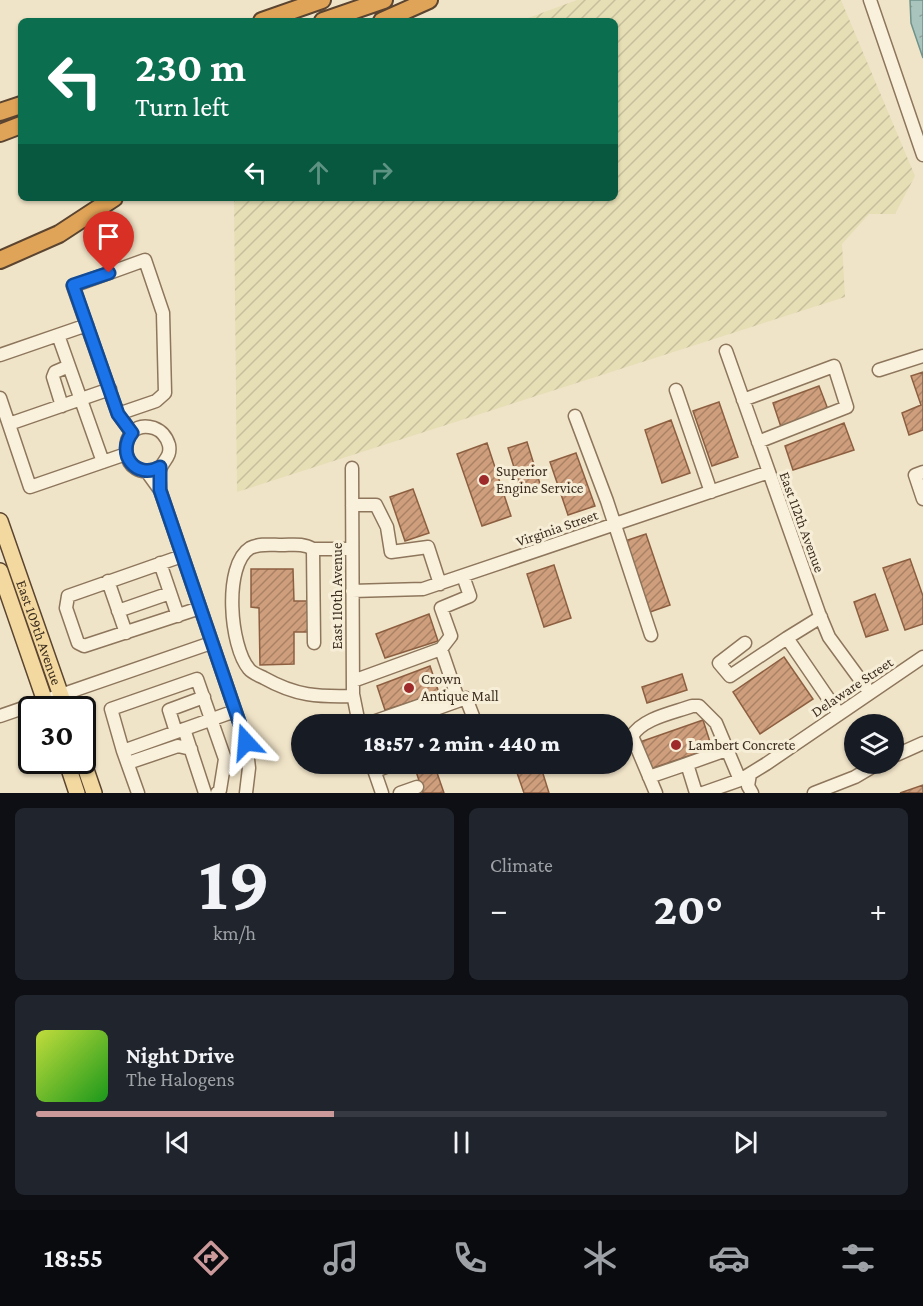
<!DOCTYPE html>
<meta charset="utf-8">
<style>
:root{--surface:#171b24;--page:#20242c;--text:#f1f3f6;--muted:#9ea1a6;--line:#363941;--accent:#cc999b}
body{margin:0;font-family:"Crimson Pro",serif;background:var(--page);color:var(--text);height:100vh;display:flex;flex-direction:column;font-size:22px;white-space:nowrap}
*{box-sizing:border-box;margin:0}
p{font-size:20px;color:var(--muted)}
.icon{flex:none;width:33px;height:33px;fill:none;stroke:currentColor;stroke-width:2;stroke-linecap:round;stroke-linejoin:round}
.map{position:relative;height:793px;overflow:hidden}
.sheet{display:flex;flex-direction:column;gap:15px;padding:15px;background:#0d0f14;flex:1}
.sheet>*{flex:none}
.guide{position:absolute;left:18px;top:18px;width:600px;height:183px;border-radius:9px;box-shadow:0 2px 4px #0004;background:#0b6e4f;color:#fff;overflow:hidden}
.tools{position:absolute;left:844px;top:714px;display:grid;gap:12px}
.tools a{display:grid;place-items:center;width:60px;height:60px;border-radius:50%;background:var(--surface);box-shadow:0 2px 4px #0004;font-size:30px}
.speed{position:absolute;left:18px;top:696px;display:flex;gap:12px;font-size:30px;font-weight:700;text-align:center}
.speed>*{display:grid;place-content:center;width:78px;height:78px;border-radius:50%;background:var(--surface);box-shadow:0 2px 4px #0004;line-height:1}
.speed .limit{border:3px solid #111;border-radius:9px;background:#fff;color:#111}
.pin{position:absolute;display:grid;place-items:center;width:51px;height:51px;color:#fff;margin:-62px -26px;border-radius:50% 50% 50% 0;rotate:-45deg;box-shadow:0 0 6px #0007}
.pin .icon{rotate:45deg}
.me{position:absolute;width:66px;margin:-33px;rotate:341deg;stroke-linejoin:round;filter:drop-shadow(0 0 4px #0008)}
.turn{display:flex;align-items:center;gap:21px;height:126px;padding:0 18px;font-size:27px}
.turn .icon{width:78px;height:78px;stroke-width:2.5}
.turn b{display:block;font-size:42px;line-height:51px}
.lanes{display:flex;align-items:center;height:57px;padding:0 18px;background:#0003;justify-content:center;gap:30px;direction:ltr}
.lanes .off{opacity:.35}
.big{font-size:45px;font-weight:800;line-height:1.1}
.sheet .tile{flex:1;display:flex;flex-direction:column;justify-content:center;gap:9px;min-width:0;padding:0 21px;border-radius:9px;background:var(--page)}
.sheet .dial{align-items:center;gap:0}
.dial b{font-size:78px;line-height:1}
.song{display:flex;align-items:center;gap:18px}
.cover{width:72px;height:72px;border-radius:9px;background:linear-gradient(135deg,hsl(70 70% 55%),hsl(120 70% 35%))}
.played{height:6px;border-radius:3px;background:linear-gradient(90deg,var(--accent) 35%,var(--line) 35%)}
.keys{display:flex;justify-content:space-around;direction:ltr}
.heat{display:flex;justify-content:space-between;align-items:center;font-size:33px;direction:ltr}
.sheet .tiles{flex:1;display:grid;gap:15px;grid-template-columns:1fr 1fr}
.tile:last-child{grid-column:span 2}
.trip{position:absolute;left:291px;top:714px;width:342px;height:60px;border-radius:30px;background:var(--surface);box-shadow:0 2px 4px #0004;font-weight:800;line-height:60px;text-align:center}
.tabs{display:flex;height:96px;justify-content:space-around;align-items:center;background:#090b0e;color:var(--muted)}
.tabs .icon{width:42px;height:42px}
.tabs .selected{color:var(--accent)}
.tabs b{font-size:27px;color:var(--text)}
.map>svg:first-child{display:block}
.farmland{fill:url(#farmland-furrows)}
.water{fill:url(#water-ripples);stroke:#6f938a;stroke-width:1.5}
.building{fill:url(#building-hatch);stroke:#8d5f41;stroke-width:1.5}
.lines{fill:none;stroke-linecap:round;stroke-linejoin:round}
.minor-casing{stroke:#8d765c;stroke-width:15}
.major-casing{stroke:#5b4430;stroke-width:18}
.highway-casing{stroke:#5b4430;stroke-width:20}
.minor{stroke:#faf1dc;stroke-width:12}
.major{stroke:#f3d9a0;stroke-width:15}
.highway{stroke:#e0a458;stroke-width:16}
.route-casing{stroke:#114b97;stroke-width:15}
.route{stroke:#1a73e8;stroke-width:10}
.poi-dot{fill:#9e2a2b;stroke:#f7eed8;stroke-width:2}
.labels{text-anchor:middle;stroke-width:6;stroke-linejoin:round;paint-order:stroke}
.poi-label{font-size:15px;fill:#3d2e20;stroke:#f7eed8;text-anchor:start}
.street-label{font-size:15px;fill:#3d2e20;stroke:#f7eed8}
</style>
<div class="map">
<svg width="923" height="793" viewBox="0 0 923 793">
<defs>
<pattern id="farmland-furrows" width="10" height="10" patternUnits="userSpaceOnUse" patternTransform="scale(1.5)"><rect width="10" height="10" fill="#e6deb5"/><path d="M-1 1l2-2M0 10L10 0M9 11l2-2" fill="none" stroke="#c6bf9b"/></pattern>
<pattern id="water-ripples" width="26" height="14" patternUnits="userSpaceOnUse" patternTransform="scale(1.5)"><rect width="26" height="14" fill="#a9c4bc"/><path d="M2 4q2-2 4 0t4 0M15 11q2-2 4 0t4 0" fill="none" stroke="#8ba098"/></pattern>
<pattern id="building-hatch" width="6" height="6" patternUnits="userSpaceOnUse" patternTransform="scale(1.5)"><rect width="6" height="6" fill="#cf9f7d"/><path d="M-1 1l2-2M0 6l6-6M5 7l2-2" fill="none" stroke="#a98266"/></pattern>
</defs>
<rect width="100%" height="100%" fill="#f0e4c8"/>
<path class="farmland" d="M 577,0 L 841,0 L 915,176 L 895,214 L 869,214 L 842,244 L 845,297 L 237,492 L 234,198 L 615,198 L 615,21 L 520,21 Z"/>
<path class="water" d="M 910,0 L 923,0 L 923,58 L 911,23 Z"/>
<path class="building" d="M 923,372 L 923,430 L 909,435 L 902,413 L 921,405 L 911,376 Z
M 819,386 L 829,412 L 782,430 L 773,403 Z
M 719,402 L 738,457 L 712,466 L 693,411 Z
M 671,420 L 690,473 L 662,483 L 645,430 Z
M 844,423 L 854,450 L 793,470 L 785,446 Z
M 527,442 L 541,487 L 522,493 L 508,448 Z
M 487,443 L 511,516 L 482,526 L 457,454 Z
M 576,453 L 595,506 L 568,515 L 550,462 Z
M 413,489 L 429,533 L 405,541 L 390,497 Z
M 646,534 L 670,605 L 650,612 L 625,541 Z
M 910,559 L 923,596 L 923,624 L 905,630 L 883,568 Z
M 554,565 L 571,618 L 544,627 L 527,574 Z
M 251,569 L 293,569 L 294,601 L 308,601 L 308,632 L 294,632 L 294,664 L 260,665 L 259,608 L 251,607 Z
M 875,594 L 888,630 L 866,637 L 854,602 Z
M 429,614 L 438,641 L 385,658 L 376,634 Z
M 784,657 L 813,699 L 760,734 L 733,692 Z
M 430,666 L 439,693 L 385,710 L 377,686 Z
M 682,674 L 687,690 L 647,703 L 642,687 Z
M 441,712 L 445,724 L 404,724 Z
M 703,720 L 712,748 L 650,769 L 640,742 Z
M 419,764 L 434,764 L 444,793 L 423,793 L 414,765 Z
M 514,764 L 540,764 L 549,793 L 524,793 Z
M 923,785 L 923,793 L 900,793 Z"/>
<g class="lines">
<g class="minor-casing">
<path id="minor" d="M 870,0 L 923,155
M 58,335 L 87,325
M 726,351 L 819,613 L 829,637 L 870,693
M 0,355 L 58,335 L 103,462
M 879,370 L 923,356
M 676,390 L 711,492
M 0,398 L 30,487 L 126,454
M 743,400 L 834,366 L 847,407 L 758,442
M 62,406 L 53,377 L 55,372 L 69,366
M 118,414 L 156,401 L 165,393 L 163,313 L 145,260 L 73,286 L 118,414 L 132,433
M 575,416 L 607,501 L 651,635
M 9,424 L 110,389
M 352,468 L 353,694 L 359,724
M 147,472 L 160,490 C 160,484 158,472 161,467 C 165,459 171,456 169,445 C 167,438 162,431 154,428 C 114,416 118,489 160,467
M 923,472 L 915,475 L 923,499
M 160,490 L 246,742 L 249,768 L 246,793
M 352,505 L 376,505 L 387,527 L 391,552 L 428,547 L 440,584
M 313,549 C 303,543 293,545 282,545 C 272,545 260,543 250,548 C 223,565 230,647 249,669 C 252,673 260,676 264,678 C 296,696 318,697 353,696
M 182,556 L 68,596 L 66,608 L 78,643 L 84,646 L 200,608
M 160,563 L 178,616
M 108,581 L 126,633
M 352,591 L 423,589 L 769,472
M 118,611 L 170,593
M 787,638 L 821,617
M 314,643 L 313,549 L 352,549
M 745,643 L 719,663 L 730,676 L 787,638 L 839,714
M 441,649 L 451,636 L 441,608 L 470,596 L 463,576
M 353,681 L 441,649 L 456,693 L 367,724
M 0,716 L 211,643
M 394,724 L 466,698 L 476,724
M 184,729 L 205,793
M 176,732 L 169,710 L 204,697
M 123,751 L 111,709 L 197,679 L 225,759 L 220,790 L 217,793
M 894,756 L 923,743
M 128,763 L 178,746 L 191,749
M 372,764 L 382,793
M 687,764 L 729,749
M 375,771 L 394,764
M 750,774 L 748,786 L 752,793
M 649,777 L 687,764 L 696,793
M 138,793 L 123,751 L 235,711
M 400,793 L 417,787
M 656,793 L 632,736 C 643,718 673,713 692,706 L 699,706 L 716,723 L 740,780
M 703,793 L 740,780 L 766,764 L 923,657
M 814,793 L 855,777 L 877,764"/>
</g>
<g class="major-casing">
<g id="major">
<path id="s1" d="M 0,521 L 66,710"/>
<path d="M 0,571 L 48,710"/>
<path d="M 82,758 L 94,793"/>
<path d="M 66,760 L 77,793"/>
</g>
</g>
<g class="highway-casing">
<path id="highway" d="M 262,21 L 322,0
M 323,21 L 384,0
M 382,21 L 429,0
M 0,112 L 21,105
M 0,133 L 21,125
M 0,260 L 59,234 L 114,198"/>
</g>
<use href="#minor" class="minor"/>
<use href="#major" class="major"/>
<use href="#highway" class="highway"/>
</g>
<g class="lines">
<g class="route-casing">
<path id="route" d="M 109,273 L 73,285 L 118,414 L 132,433 C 116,454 136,480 160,467 L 160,490 L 246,742"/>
</g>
<use href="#route" class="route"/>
</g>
<g class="poi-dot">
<circle cx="484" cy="480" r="6"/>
<circle cx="409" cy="688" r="6"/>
<circle cx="676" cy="745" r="6"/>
</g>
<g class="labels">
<g class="poi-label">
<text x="496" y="476">Superior<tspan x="496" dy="17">Engine Service</tspan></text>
<text x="421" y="684">Crown<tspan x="421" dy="17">Antique Mall</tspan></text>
<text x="688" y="750">Lambert Concrete</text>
</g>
<g class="street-label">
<text transform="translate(802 522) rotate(70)" y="5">East 112th Avenue</text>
<text transform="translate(557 528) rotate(-19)" y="5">Virginia Street</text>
<text transform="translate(337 596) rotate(-90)" y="5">East 110th Avenue</text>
<text dy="5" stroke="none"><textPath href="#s1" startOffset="118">East 109th Avenue</textPath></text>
<text transform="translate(852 687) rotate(-34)" y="5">Delaware Street</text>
</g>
</g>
</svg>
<div class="tools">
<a><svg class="icon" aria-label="layers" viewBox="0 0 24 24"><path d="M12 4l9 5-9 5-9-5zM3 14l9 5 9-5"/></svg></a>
</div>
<div class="speed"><div class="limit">30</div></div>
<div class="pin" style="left:109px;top:273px;background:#d93025"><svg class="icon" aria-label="arrive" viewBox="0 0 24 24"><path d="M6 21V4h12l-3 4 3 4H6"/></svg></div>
<svg class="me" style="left:246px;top:742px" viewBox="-20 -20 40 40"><path d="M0-17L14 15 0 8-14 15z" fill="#1a73e8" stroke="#fff" stroke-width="4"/></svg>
<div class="trip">18:57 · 2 min · 440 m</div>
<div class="guide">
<div class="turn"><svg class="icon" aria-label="left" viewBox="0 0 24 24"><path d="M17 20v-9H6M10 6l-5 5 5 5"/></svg><div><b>230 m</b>Turn left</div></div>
<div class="lanes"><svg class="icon" aria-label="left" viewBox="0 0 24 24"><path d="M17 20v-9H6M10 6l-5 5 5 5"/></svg><svg class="icon off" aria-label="ahead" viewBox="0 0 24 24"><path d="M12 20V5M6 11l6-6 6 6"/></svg><svg class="icon off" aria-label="right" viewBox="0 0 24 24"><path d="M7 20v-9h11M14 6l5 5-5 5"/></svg></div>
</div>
</div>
<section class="sheet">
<div class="tiles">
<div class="tile dial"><b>19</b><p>km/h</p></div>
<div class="tile"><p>Climate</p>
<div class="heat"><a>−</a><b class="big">20°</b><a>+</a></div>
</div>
<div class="tile">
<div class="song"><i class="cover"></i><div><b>Night Drive</b><p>The Halogens</p></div></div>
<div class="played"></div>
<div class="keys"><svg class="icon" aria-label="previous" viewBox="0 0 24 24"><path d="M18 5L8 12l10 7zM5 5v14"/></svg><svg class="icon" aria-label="pause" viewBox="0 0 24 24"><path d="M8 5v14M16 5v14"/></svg><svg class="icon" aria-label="next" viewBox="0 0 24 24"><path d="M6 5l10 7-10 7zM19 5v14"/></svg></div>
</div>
</div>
</section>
<nav class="tabs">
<b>18:55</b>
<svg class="icon selected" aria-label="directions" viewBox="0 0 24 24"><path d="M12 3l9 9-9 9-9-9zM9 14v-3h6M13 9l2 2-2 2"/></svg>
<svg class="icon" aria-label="music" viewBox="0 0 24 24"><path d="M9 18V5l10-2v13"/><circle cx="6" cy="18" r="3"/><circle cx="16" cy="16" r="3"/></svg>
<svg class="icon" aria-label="phone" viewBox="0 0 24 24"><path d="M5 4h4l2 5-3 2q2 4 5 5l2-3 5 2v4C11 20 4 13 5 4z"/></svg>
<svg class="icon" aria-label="climate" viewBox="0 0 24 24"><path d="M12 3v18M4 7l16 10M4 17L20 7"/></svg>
<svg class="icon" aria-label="car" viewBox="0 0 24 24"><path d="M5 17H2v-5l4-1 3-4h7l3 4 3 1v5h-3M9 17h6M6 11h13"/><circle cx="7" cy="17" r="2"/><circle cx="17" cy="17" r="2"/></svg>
<svg class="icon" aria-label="filters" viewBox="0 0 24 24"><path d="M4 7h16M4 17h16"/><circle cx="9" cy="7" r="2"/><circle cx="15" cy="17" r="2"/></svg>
</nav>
